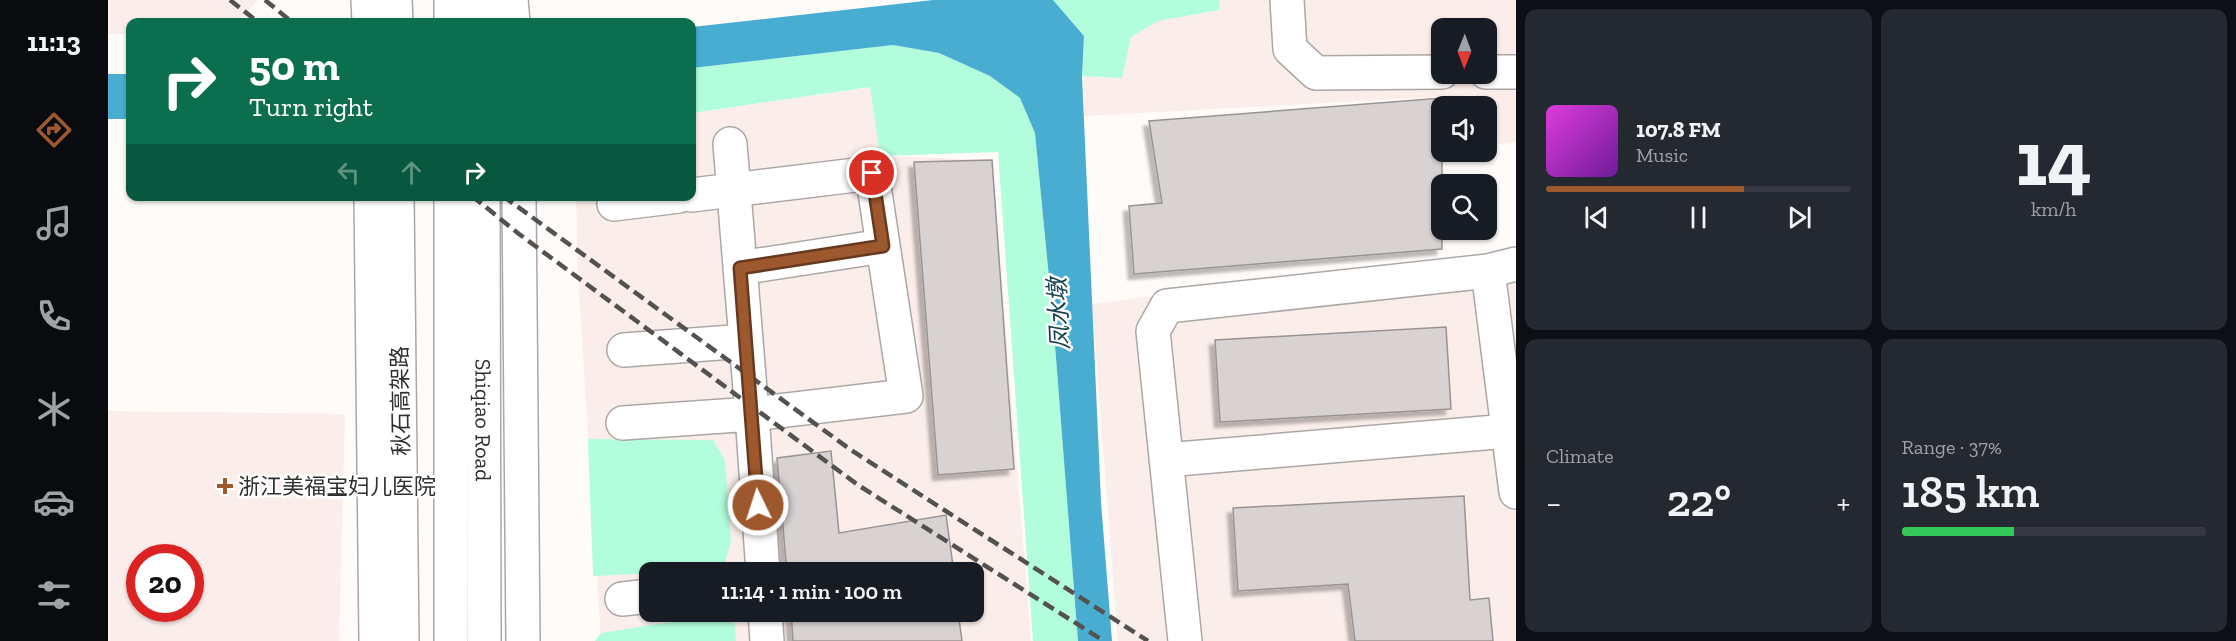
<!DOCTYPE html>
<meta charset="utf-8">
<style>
:root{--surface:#171b24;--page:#242831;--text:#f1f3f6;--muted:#9ea1a6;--line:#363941;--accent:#9e582e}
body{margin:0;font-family:"Zilla Slab","Noto Sans SC",serif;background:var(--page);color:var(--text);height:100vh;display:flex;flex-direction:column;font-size:22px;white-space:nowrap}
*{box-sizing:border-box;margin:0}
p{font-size:20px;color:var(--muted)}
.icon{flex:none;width:33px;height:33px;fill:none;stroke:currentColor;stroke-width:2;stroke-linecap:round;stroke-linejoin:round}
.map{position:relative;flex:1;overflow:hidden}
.drawer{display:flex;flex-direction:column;gap:9px;padding:9px;background:#0d0f14;width:720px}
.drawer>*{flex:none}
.hud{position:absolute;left:18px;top:18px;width:570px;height:183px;border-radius:12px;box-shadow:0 2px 4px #0004;background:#0b6e4f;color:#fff;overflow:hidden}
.needle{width:39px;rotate:181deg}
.controls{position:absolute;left:1323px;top:18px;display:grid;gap:12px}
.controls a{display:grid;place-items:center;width:66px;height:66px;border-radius:12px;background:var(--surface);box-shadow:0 2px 4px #0004;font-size:30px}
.speed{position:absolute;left:18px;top:544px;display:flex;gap:12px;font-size:30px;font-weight:700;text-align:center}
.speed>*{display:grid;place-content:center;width:78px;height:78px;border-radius:50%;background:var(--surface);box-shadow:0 2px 4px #0004;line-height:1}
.speed .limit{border:9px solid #d22;background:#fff;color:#111}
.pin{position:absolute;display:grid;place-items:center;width:51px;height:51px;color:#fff;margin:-26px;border:3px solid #fff;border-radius:50%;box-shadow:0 2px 6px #0007}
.me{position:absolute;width:66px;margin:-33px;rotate:356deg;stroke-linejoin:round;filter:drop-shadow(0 0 4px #0008)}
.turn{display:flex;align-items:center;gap:21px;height:126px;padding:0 24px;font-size:27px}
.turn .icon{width:78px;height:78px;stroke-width:2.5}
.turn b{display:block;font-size:42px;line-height:51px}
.lanes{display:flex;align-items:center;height:57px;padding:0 24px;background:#0003;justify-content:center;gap:30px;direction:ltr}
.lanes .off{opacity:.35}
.big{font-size:45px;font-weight:600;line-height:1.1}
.drawer .widget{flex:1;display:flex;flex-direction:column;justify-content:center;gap:9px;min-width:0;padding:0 21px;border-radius:12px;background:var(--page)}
.drawer .dial{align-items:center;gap:0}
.dial b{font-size:78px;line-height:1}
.song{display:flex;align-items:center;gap:18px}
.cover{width:72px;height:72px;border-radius:9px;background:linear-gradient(135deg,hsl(300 70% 55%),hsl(280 70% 35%))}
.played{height:6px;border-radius:3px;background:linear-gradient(90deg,var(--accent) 65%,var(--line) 65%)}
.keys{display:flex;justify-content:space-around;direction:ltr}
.heat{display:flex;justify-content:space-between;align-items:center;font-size:33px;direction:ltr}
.charge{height:9px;border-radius:4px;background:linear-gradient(90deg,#34c759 37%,var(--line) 0)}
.drawer .tiles{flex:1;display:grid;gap:9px;grid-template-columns:repeat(2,1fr)}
.trip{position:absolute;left:531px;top:562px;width:345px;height:60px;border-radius:12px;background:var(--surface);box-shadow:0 2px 4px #0004;font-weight:600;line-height:60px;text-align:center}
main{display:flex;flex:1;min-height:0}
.tabs{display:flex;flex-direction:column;width:108px;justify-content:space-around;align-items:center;background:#090b0e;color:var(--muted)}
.tabs .icon{width:42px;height:42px}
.tabs .active{color:var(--accent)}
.tabs b{font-size:27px;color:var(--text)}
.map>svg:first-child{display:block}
.built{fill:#fbeeea;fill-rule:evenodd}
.green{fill:#b2fddb}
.water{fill:#49add1}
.building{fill:#d8d3d2;stroke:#999493;stroke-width:1.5;filter:url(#shadow)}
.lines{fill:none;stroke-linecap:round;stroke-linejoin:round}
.minor-casing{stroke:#aba7a6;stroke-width:36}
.major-casing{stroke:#aba7a6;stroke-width:36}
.highway-casing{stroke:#aba7a6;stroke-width:36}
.minor{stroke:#fff;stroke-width:33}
.major{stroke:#fff;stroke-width:33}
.highway{stroke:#fff;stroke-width:33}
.rail{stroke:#545251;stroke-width:4.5;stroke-dasharray:12 6;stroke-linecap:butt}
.route-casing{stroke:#67391e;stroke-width:15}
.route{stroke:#9e582e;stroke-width:10}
.poi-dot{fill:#9e582e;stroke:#fff;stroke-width:2}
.labels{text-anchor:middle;stroke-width:5;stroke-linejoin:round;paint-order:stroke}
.street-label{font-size:22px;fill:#312f2e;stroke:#fff}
.poi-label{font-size:22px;fill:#312f2e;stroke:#fff;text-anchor:start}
.water-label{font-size:24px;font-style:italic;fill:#174252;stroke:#fff}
</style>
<main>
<nav class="tabs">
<b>11:13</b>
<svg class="icon active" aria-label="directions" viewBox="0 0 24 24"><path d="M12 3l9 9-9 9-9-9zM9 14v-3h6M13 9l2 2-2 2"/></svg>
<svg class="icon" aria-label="music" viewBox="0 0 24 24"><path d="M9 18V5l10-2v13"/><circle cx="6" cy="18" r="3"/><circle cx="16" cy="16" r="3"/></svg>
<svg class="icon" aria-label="phone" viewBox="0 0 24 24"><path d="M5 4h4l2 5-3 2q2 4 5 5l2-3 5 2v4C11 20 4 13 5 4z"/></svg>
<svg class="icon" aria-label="climate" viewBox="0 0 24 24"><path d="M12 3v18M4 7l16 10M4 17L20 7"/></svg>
<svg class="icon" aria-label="car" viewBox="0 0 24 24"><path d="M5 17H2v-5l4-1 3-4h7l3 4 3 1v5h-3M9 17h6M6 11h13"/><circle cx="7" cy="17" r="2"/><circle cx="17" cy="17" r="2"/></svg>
<svg class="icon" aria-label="filters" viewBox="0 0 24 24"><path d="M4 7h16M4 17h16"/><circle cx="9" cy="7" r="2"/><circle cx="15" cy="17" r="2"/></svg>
</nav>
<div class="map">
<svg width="1408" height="641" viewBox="0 0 1408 641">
<defs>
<filter id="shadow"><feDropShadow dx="-5.5" dy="5.5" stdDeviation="1.5" flood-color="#0004"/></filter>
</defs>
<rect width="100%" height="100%" fill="#fffbf9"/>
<path class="built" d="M 0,0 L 150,0 L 130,22 L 22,22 L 22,34 L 0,34 Z
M 953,0 L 1408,0 L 1408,142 L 1379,145 L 1378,106 L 1367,106 L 1367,95 L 976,116 L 976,36 ZM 1334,28 L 1378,28 L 1378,74 L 1334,74 Z
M 763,87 L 773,156 L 884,160 L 923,641 L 493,641 L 470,276 L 468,197 L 584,196 L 584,113 ZM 542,573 L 866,573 L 866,612 L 542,612 Z
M 1408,251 L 1408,641 L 1010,641 L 984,304 Z
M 0,411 L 237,414 L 231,641 L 0,641 ZM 32,558 L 82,558 L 82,609 L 32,609 Z"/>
<path class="green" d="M 945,0 L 1112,0 L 1111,10 L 1050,21 L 1023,37 L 1014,78 L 974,76 L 976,36 Z
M 785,45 L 831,53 L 882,76 L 912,98 L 927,133 L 945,319 L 970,641 L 925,641 L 890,152 L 772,156 L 762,87 L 584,113 L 584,68 Z
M 480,439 L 605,440 L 617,460 L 623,541 L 617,563 L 595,571 L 485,576 Z
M 614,614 L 627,624 L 628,641 L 487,641 L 493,633 Z"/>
<path class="water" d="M 825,0 L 945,0 L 976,36 L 974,76 L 993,502 L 1004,641 L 970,641 L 945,319 L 927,133 L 912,98 L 882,76 L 831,53 L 785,45 L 584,68 L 584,27 Z
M 0,74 L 22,74 L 22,119 L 0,119 Z"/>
<path class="building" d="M 1334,98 L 1334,249 L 1026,274 L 1021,206 L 1054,203 L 1041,121 Z
M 884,160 L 906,469 L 830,475 L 806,162 Z
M 1338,327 L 1343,409 L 1112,422 L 1107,340 Z
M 723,451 L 731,533 L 838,515 L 846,573 L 679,573 L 669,458 Z
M 1356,496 L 1362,600 L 1381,598 L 1385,641 L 1247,641 L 1240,584 L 1130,591 L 1125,508 Z
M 683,612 L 850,612 L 854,641 L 685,641 Z"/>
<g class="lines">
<g class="minor-casing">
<path id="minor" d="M 1179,0 L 1182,49 L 1208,73 L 1334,72
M 1378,72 L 1408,72
M 622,144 L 644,414 L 655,573
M 506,204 L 571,196
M 1408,264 L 1380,271 L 1408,492
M 632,268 L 775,246
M 516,350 L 638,341
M 515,423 L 644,414 L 798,396 L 764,173 L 584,195
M 1058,460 L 1400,431
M 514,599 L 542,596
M 657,612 L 659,641
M 1077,641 L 1045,331 L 1059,306 L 1380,271"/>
</g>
<g class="major-casing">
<g id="major">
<path d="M 260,0 L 261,22"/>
<path d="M 373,22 L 374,0"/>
<path d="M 263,196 L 268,641"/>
<path id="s1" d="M 375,196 L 376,641"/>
</g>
</g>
<g class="highway-casing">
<path id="highway" d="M 287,0 L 288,22
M 343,0 L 343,22
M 403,0 L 405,22
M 289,196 L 294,641
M 343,196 L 343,641
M 411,196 L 415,641"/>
</g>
<use href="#minor" class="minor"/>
<use href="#major" class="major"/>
<use href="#highway" class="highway"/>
<path class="rail" d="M 122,0 L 150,22
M 157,0 L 184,22
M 364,196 L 411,234 L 750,485 L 996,641
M 395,196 L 743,450 L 1040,641"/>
</g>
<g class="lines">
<g class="route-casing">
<path id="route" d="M 650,505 L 632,268 L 775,246 L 764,173"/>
</g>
<use href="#route" class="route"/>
</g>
<path class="poi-dot" d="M114 477h6v6h6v6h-6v6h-6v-6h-6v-6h6z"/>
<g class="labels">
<g class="street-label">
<text transform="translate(292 401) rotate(-91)" y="8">秋石高架路</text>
<text dy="8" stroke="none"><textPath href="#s1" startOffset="224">Shiqiao Road</textPath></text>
</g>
<g class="poi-label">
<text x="130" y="494">浙江美福宝妇儿医院</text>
</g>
<g class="water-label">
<text transform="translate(951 314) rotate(-93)" y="8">凤水墩</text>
</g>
</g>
</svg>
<div class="controls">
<a><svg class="needle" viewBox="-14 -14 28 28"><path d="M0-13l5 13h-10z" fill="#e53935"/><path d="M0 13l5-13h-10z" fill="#9ea1a6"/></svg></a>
<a><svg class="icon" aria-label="sound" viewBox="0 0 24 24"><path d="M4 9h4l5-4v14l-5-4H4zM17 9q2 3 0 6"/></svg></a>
<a><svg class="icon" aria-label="search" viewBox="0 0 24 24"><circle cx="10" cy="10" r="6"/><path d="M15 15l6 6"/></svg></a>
</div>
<div class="speed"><div class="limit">20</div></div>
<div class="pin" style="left:764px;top:173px;background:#d93025"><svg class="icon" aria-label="arrive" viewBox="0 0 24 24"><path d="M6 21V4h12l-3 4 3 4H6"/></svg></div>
<svg class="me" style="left:650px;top:505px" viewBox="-20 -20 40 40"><circle r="17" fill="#9e582e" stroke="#fff" stroke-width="3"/><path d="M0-11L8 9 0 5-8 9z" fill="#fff"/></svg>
<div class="trip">11:14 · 1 min · 100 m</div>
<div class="hud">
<div class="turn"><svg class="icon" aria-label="right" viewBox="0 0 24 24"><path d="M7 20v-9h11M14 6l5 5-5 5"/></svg><div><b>50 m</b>Turn right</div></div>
<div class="lanes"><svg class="icon off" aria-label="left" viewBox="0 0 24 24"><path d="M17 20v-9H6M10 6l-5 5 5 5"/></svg><svg class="icon off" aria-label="ahead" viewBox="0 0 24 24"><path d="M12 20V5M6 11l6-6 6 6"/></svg><svg class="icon" aria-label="right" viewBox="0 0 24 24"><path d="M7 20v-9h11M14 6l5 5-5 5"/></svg></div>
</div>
</div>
<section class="drawer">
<div class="tiles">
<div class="widget">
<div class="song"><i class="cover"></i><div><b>107.8 FM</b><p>Music</p></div></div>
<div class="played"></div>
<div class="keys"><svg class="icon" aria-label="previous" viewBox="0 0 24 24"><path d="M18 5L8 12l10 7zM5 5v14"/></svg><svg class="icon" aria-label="pause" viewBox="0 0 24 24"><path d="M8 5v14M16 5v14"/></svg><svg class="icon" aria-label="next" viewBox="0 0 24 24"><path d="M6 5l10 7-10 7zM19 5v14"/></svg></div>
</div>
<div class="widget dial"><b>14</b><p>km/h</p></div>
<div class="widget"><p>Climate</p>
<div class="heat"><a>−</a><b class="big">22°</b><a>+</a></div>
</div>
<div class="widget"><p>Range · 37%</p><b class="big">185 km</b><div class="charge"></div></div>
</div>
</section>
</main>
